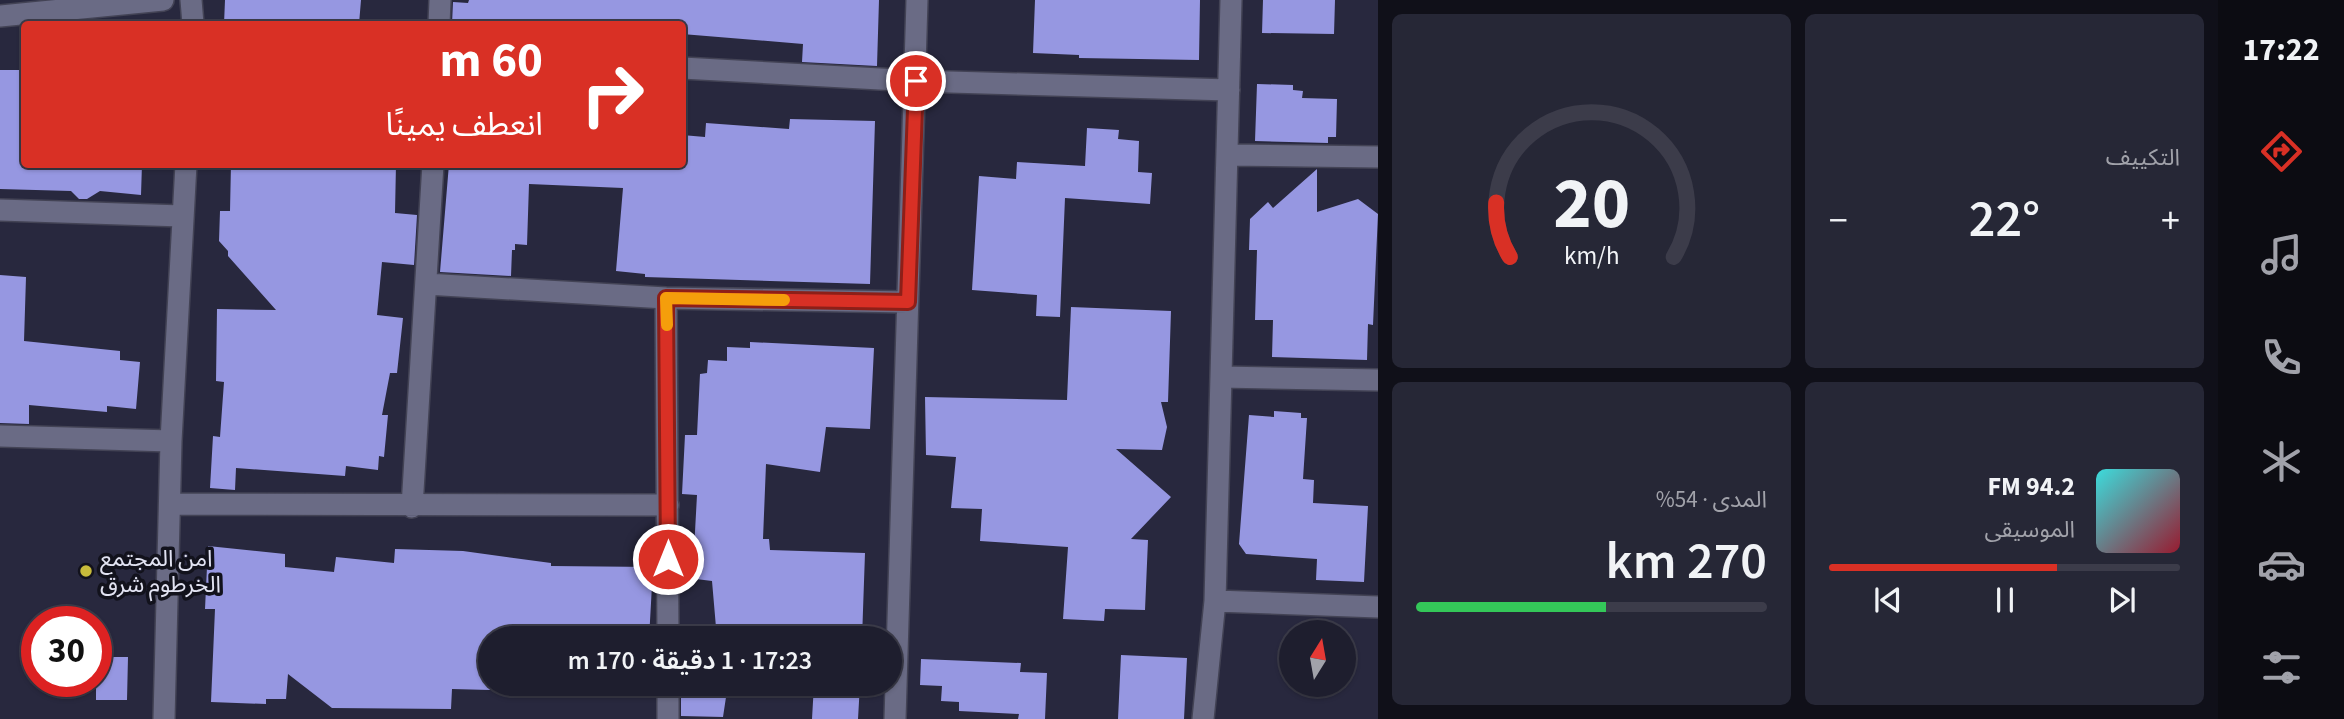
<!DOCTYPE html>
<html lang="ar">
<meta charset="utf-8">
<style>
:root{--surface:#1e1e2e;--page:#262736;--text:#f1f3f6;--muted:#a1a2aa;--line:#3c3c4a;--accent:#d93025}
body{margin:0;font-family:"Source Sans 3","Noto Sans Arabic",sans-serif;background:var(--page);color:var(--text);direction:rtl;height:100vh;display:flex;flex-direction:column;font-size:26px;white-space:nowrap}
*{box-sizing:border-box;margin:0}
p{font-size:23px;color:var(--muted)}
.icon{flex:none;width:38px;height:38px;fill:none;stroke:currentColor;stroke-width:2;stroke-linecap:round;stroke-linejoin:round}
.map{position:relative;flex:1;overflow:hidden;direction:ltr}
.details{display:flex;flex-direction:column;gap:14px;padding:14px;background:#101019;width:840px}
.details>*{flex:none}
.hud{position:absolute;left:21px;top:21px;width:665px;height:147px;border-radius:7px;box-shadow:0 2px 5px #0004,0 0 0 2px var(--line);direction:rtl;background:#d93025;color:#fff;overflow:hidden}
.needle{width:46px;rotate:11deg}
.fabs{position:absolute;left:1279px;top:620px;display:grid;gap:14px}
.fabs a{display:grid;place-items:center;width:77px;height:77px;border-radius:50%;background:var(--surface);box-shadow:0 2px 5px #0004,0 0 0 2px var(--line);font-size:35px}
.speed{position:absolute;left:21px;top:606px;display:flex;gap:14px;font-size:35px;font-weight:700;text-align:center}
.speed>*{display:grid;place-content:center;width:91px;height:91px;border-radius:50%;background:var(--surface);box-shadow:0 2px 5px #0004,0 0 0 2px var(--line);line-height:1}
.speed .limit{border:10px solid #d22;background:#fff;color:#111}
.pin{position:absolute;display:grid;place-items:center;width:60px;height:60px;color:#fff;margin:-30px;border:4px solid #fff;border-radius:50%;box-shadow:0 2px 7px #0007}
.me{position:absolute;width:77px;margin:-38px;rotate:0deg;stroke-linejoin:round;filter:drop-shadow(0 0 5px #0008)}
.turn{display:flex;align-items:center;gap:24px;height:147px;padding:0 28px;font-size:32px}
.turn .icon{width:91px;height:91px;stroke-width:2.5}
.turn b{display:block;font-size:49px;line-height:60px}
.big{font-size:52px;font-weight:600;line-height:1.1}
.details .widget{flex:1;display:flex;flex-direction:column;justify-content:center;gap:10px;min-width:0;padding:0 24px;border-radius:10px;background:var(--page)}
.details .dial{align-items:center;gap:0}
.dial svg{height:182px;overflow:visible;fill:none;stroke:var(--line);stroke-width:7;stroke-linecap:round;text-anchor:middle}
.dial text{fill:var(--text);stroke:none}
.song{display:flex;align-items:center;gap:21px}
.cover{width:84px;height:84px;border-radius:10px;background:linear-gradient(135deg,hsl(180 70% 55%),hsl(350 70% 35%))}
.played{height:7px;border-radius:4px;background:linear-gradient(90deg,var(--accent) 65%,var(--line) 65%)}
.keys{display:flex;justify-content:space-around;direction:ltr}
.heat{display:flex;justify-content:space-between;align-items:center;font-size:38px;direction:ltr}
.charge{height:10px;border-radius:5px;background:linear-gradient(90deg,#34c759 54%,var(--line) 0)}
.details .tiles{flex:1;display:grid;gap:14px;grid-template-columns:repeat(2,1fr)}
.trip{position:absolute;left:478px;top:626px;width:424px;height:70px;border-radius:35px;background:var(--surface);box-shadow:0 2px 5px #0004,0 0 0 2px var(--line);font-weight:600;line-height:70px;text-align:center;direction:rtl}
main{display:flex;flex:1;min-height:0}
.tabs{display:flex;flex-direction:column;width:126px;justify-content:space-around;align-items:center;background:#0c0c12;color:var(--muted)}
.tabs .icon{width:49px;height:49px}
.tabs .current{color:var(--accent)}
.tabs b{font-size:32px;color:var(--text)}
.map>svg:first-child{display:block}
.building{fill:#9697e1}
.lines{fill:none;stroke-linecap:round;stroke-linejoin:round}
.minor-casing{stroke:#434355;stroke-width:24}
.minor{stroke:#6a6b85;stroke-width:21}
.route-casing{stroke:#8d1f18;stroke-width:18}
.route{stroke:#d93025;stroke-width:12}
.slow{stroke:#f59e0b;stroke-width:12}
.poi-dot{fill:#c8bb3b;stroke:#12121c;stroke-width:2.5}
.labels{text-anchor:middle;stroke-width:7;stroke-linejoin:round;paint-order:stroke}
.poi-label{font-size:23px;fill:#e2e3f2;stroke:#12121c;text-anchor:start}
</style>
<main>
<nav class="tabs">
<b>17:22</b>
<svg class="icon current" aria-label="directions" viewBox="0 0 24 24"><path d="M12 3l9 9-9 9-9-9zM9 14v-3h6M13 9l2 2-2 2"/></svg>
<svg class="icon" aria-label="music" viewBox="0 0 24 24"><path d="M9 18V5l10-2v13"/><circle cx="6" cy="18" r="3"/><circle cx="16" cy="16" r="3"/></svg>
<svg class="icon" aria-label="phone" viewBox="0 0 24 24"><path d="M5 4h4l2 5-3 2q2 4 5 5l2-3 5 2v4C11 20 4 13 5 4z"/></svg>
<svg class="icon" aria-label="climate" viewBox="0 0 24 24"><path d="M12 3v18M4 7l16 10M4 17L20 7"/></svg>
<svg class="icon" aria-label="car" viewBox="0 0 24 24"><path d="M5 17H2v-5l4-1 3-4h7l3 4 3 1v5h-3M9 17h6M6 11h13"/><circle cx="7" cy="17" r="2"/><circle cx="17" cy="17" r="2"/></svg>
<svg class="icon" aria-label="filters" viewBox="0 0 24 24"><path d="M4 7h16M4 17h16"/><circle cx="9" cy="7" r="2"/><circle cx="15" cy="17" r="2"/></svg>
</nav>
<section class="details">
<div class="tiles">
<div class="widget"><p>التكييف</p>
<div class="heat"><a>−</a><b class="big">22°</b><a>+</a></div>
</div>
<div class="widget dial"><svg viewBox="0 0 100 80">
<path d="M14 69A42 42 0 1 1 86 69"/>
<path d="M14 69A42 42 0 0 1 8 45" stroke="#d93025"/>
<text x="50" y="56" font-size="32" font-weight="700">20</text>
<text x="50" y="72" font-size="11">km/h</text>
</svg></div>
<div class="widget">
<div class="song"><i class="cover"></i><div><b>94.2 FM</b><p>الموسيقى</p></div></div>
<div class="played"></div>
<div class="keys"><svg class="icon" aria-label="previous" viewBox="0 0 24 24"><path d="M18 5L8 12l10 7zM5 5v14"/></svg><svg class="icon" aria-label="pause" viewBox="0 0 24 24"><path d="M8 5v14M16 5v14"/></svg><svg class="icon" aria-label="next" viewBox="0 0 24 24"><path d="M6 5l10 7-10 7zM19 5v14"/></svg></div>
</div>
<div class="widget"><p>المدى · 54%</p><b class="big">270 km</b><div class="charge"></div></div>
</div>
</section>
<div class="map">
<svg width="1378" height="719" viewBox="0 0 1378 719">
<rect width="100%" height="100%" fill="#28283e"/>
<path class="building" d="M 225,0 L 361,0 L 359,24 L 224,24 Z
M 469,0 L 879,0 L 877,66 L 802,62 L 803,44 L 682,34 L 682,24 L 452,24 L 453,2 L 468,3 Z
M 1035,0 L 1200,0 L 1199,60 L 1079,58 L 1079,55 L 1033,53 Z
M 1263,0 L 1335,0 L 1334,34 L 1262,33 Z
M 0,70 L 24,70 L 24,164 L 142,164 L 141,195 L 100,191 L 87,199 L 79,199 L 71,191 L 0,189 Z
M 1257,84 L 1293,85 L 1293,90 L 1303,91 L 1302,98 L 1337,99 L 1336,137 L 1328,137 L 1328,143 L 1255,141 Z
M 790,119 L 875,121 L 870,284 L 645,277 L 645,274 L 616,271 L 623,188 L 529,184 L 527,245 L 515,244 L 515,250 L 512,250 L 511,276 L 440,272 L 449,164 L 682,164 L 682,135 L 705,137 L 706,123 L 789,129 Z
M 1087,128 L 1119,130 L 1118,139 L 1139,141 L 1138,172 L 1152,173 L 1150,204 L 1065,198 L 1060,317 L 1036,316 L 1037,295 L 972,290 L 979,176 L 1016,179 L 1017,162 L 1085,166 Z
M 231,164 L 396,164 L 395,213 L 417,215 L 414,265 L 382,262 L 377,315 L 403,318 L 397,373 L 390,373 L 382,415 L 388,415 L 384,457 L 379,456 L 378,470 L 346,466 L 345,476 L 236,468 L 235,490 L 210,488 L 213,436 L 220,437 L 224,382 L 216,381 L 217,309 L 276,310 L 228,256 L 228,251 L 219,241 L 220,211 L 230,211 Z
M 1317,169 L 1317,212 L 1358,199 L 1378,214 L 1373,325 L 1368,324 L 1367,360 L 1272,357 L 1273,320 L 1255,320 L 1257,250 L 1249,250 L 1250,219 L 1268,202 L 1273,208 Z
M 0,275 L 26,277 L 24,341 L 120,351 L 120,360 L 140,362 L 136,409 L 107,406 L 107,412 L 29,405 L 29,424 L 0,423 Z
M 1071,307 L 1171,311 L 1168,402 L 1161,402 L 1167,427 L 1162,450 L 1116,449 L 1171,497 L 1131,539 L 1148,540 L 1145,610 L 1105,609 L 1104,621 L 1063,619 L 1068,547 L 980,541 L 982,509 L 951,508 L 956,457 L 926,455 L 925,397 L 1067,400 Z
M 750,342 L 874,348 L 870,429 L 826,427 L 820,472 L 766,464 L 763,539 L 769,539 L 770,550 L 865,553 L 862,639 L 717,639 L 712,581 L 696,579 L 700,553 L 694,550 L 697,495 L 682,494 L 685,435 L 697,435 L 700,374 L 707,373 L 708,360 L 727,361 L 727,347 L 750,348 Z
M 1274,411 L 1301,413 L 1301,418 L 1307,418 L 1303,479 L 1314,480 L 1313,503 L 1368,506 L 1364,582 L 1316,580 L 1317,559 L 1246,554 L 1239,544 L 1249,415 L 1274,417 Z
M 208,546 L 285,554 L 285,567 L 334,572 L 336,557 L 394,563 L 395,549 L 463,551 L 551,563 L 551,566 L 653,567 L 649,639 L 490,639 L 490,690 L 452,689 L 451,709 L 332,708 L 288,674 L 286,699 L 266,699 L 266,704 L 211,702 L 215,609 L 205,609 Z
M 1121,655 L 1187,658 L 1184,719 L 1118,719 Z
M 96,657 L 128,657 L 127,700 L 96,700 Z
M 921,659 L 1021,663 L 1020,672 L 1047,673 L 1045,719 L 1018,719 L 1019,714 L 959,711 L 959,702 L 941,701 L 942,686 L 920,685 Z
M 681,684 L 728,684 L 723,717 L 681,716 Z
M 814,684 L 860,684 L 858,719 L 812,719 Z"/>
<g class="lines">
<g class="minor-casing">
<path id="minor" d="M 191,0 L 193,24
M 0,16 L 163,0
M 439,24 L 440,0
M 682,68 L 916,81 L 1229,90
M 1227,155 L 1378,157
M 0,210 L 182,216
M 426,284 L 666,298 L 907,302
M 666,298 L 668,639
M 1221,377 L 1378,380
M 0,436 L 171,441
M 171,504 L 668,505
M 412,507 L 433,164
M 1215,601 L 1378,607
M 164,719 L 171,441 L 186,164
M 668,719 L 668,684
M 895,719 L 917,0
M 1203,719 L 1215,601 L 1231,0"/>
</g>
<use href="#minor" class="minor"/>
</g>
<g class="lines">
<g class="route-casing">
<path id="route" d="M 668,559 L 666,298 L 908,302 L 916,81"/>
</g>
<use href="#route" class="route"/>
<path class="slow" d="M 667,325 L 666,298 L 784,300"/>
</g>
<circle class="poi-dot" cx="86" cy="571" r="7"/>
<g class="labels">
<g class="poi-label">
<text x="100" y="566">امن المجتمع<tspan x="100" dy="26">الخرطوم شرق</tspan></text>
</g>
</g>
</svg>
<div class="fabs">
<a><svg class="needle" viewBox="-14 -14 28 28"><path d="M0-13l5 13h-10z" fill="#e53935"/><path d="M0 13l5-13h-10z" fill="#a1a2aa"/></svg></a>
</div>
<div class="speed"><div class="limit">30</div></div>
<div class="pin" style="left:916px;top:81px;background:#d93025"><svg class="icon" aria-label="arrive" viewBox="0 0 24 24"><path d="M6 21V4h12l-3 4 3 4H6"/></svg></div>
<svg class="me" style="left:668px;top:559px" viewBox="-20 -20 40 40"><circle r="17" fill="#d93025" stroke="#fff" stroke-width="3"/><path d="M0-11L8 9 0 5-8 9z" fill="#fff"/></svg>
<div class="trip">17:23 · 1 دقيقة · 170 m</div>
<div class="hud">
<div class="turn"><svg class="icon" aria-label="right" viewBox="0 0 24 24"><path d="M7 20v-9h11M14 6l5 5-5 5"/></svg><div><b>60 m</b>انعطف يمينًا</div></div>
</div>
</div>
</main>
